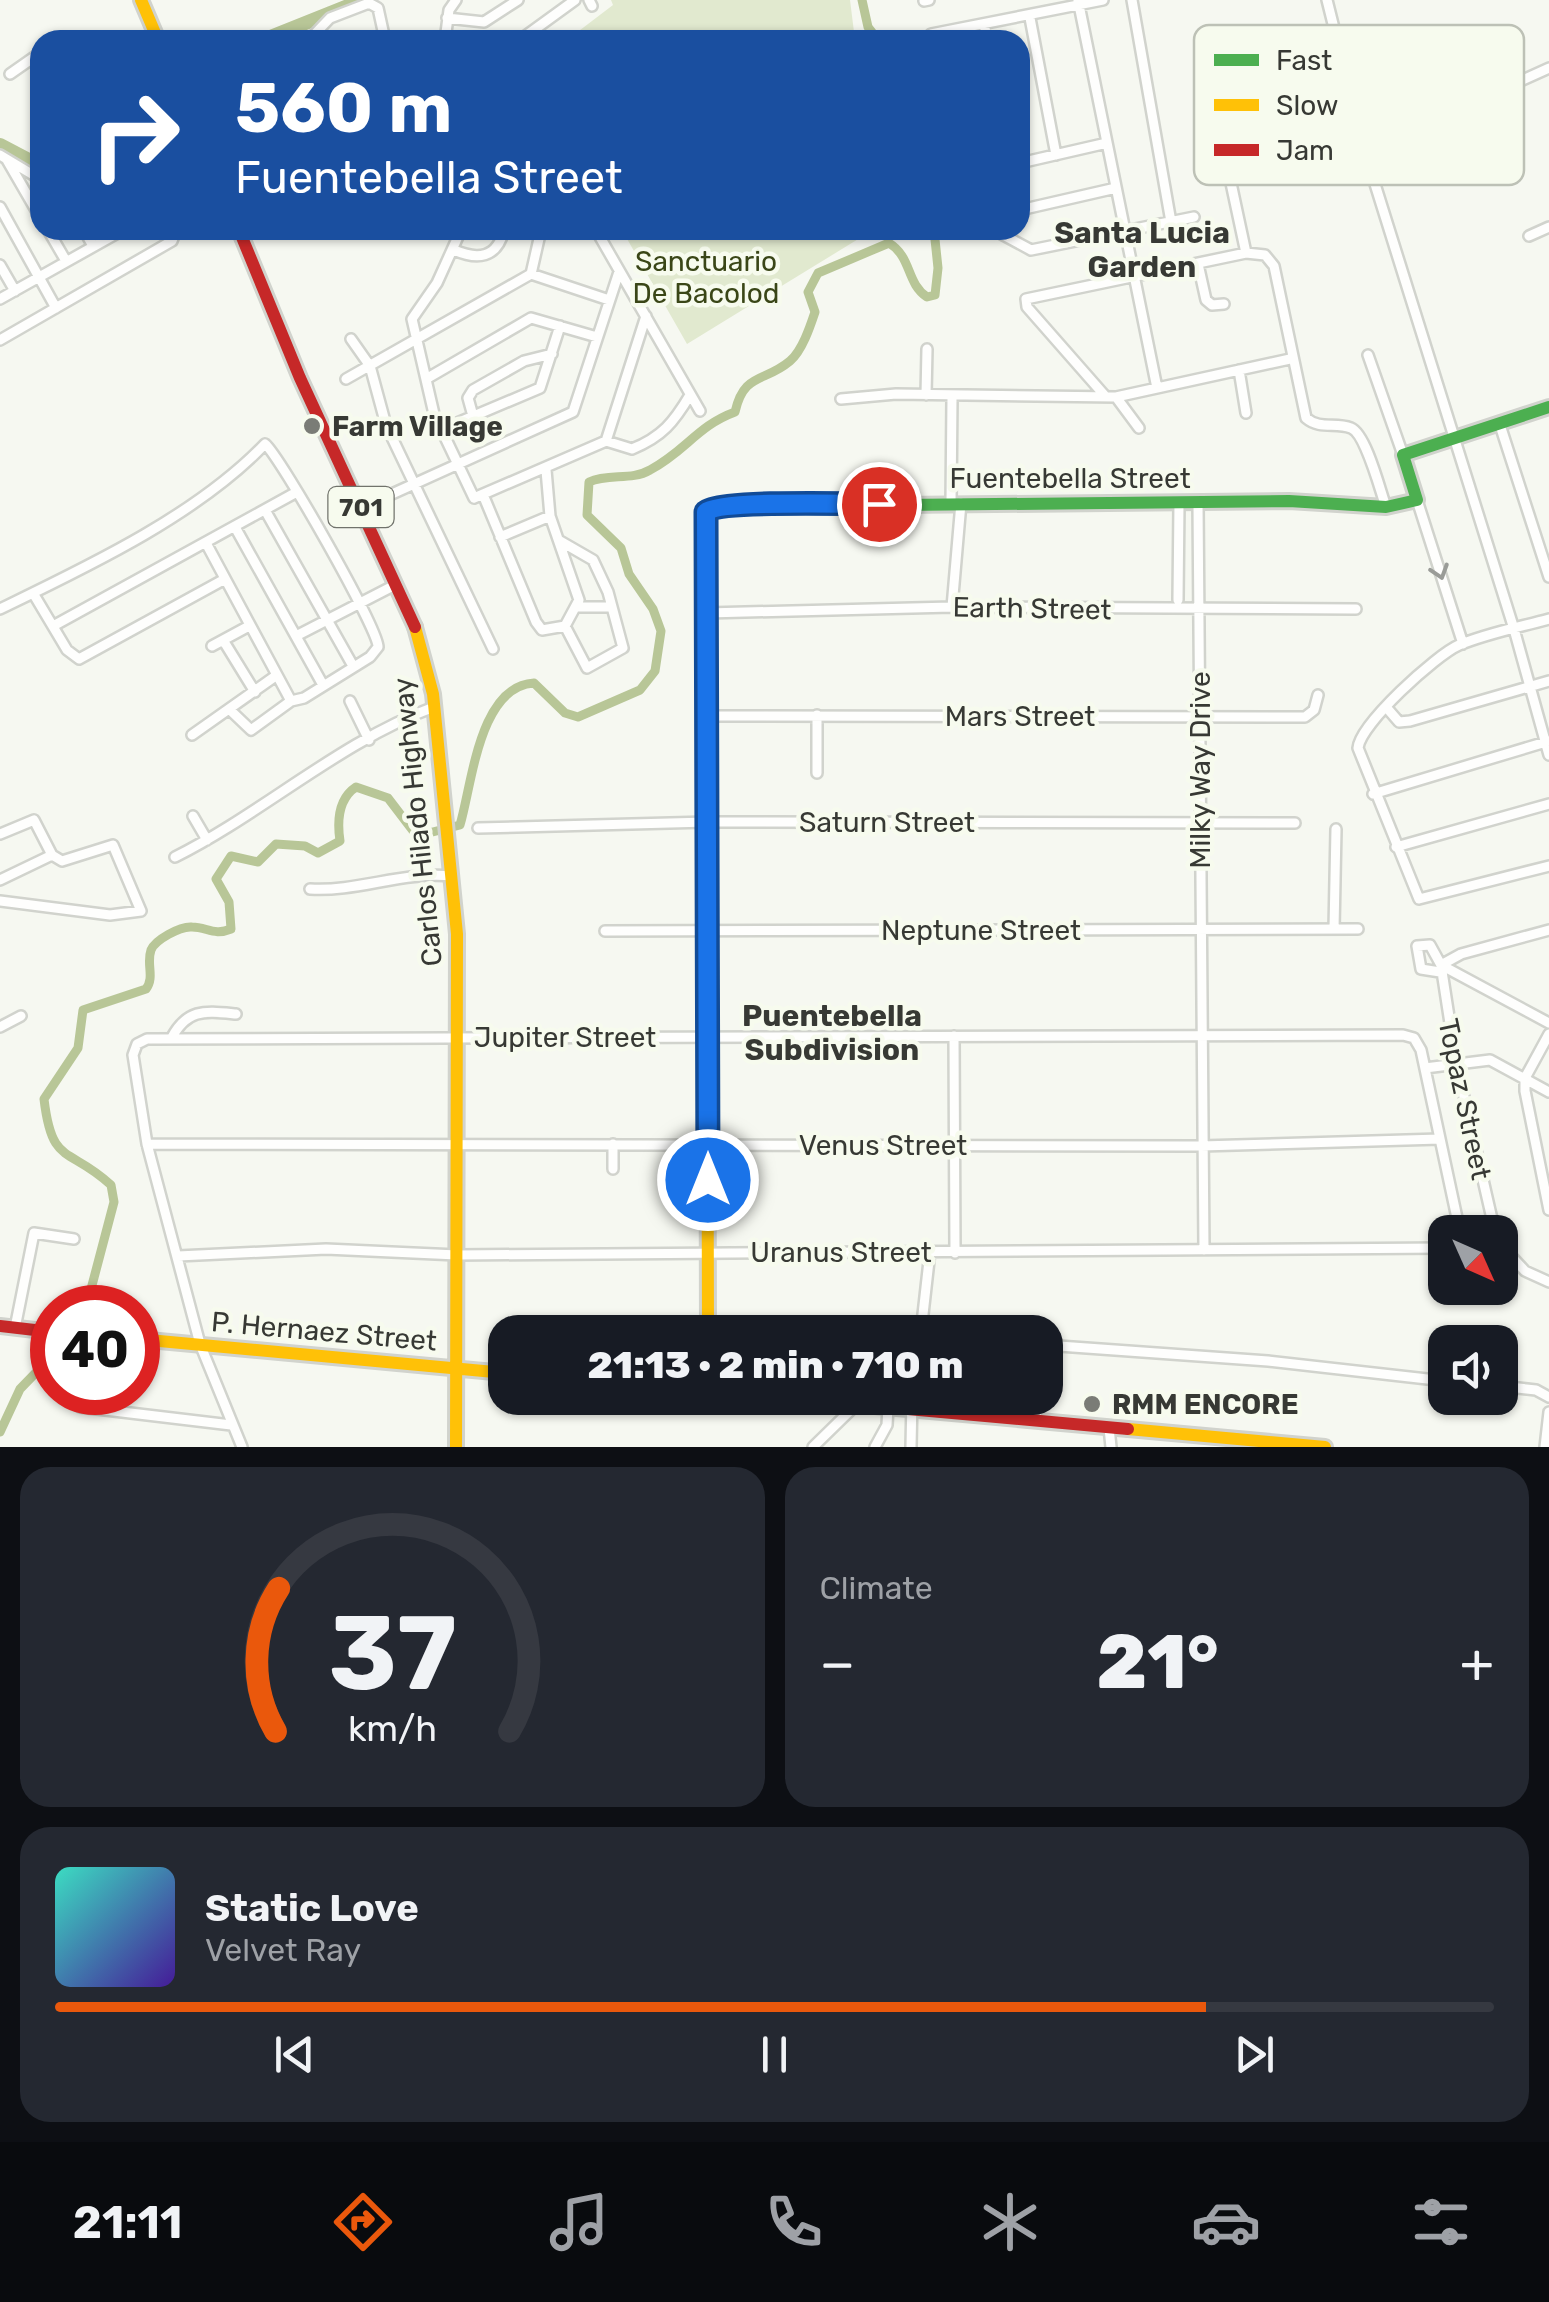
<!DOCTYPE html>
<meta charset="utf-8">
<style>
:root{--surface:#171b24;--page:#242831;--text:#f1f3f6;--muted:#9ea1a6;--line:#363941;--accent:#ea580c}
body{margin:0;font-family:Rubik,sans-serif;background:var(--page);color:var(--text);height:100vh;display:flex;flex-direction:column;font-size:38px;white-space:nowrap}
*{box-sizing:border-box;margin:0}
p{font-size:32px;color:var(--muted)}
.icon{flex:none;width:55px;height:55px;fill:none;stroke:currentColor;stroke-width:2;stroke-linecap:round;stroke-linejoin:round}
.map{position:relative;height:1447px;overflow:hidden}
.panel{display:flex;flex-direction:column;gap:20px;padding:20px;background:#0d0f14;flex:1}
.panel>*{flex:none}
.hud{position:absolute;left:30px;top:30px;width:1000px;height:210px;border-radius:30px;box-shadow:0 2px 8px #0004;background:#1a4fa0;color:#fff;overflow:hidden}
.needle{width:65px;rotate:135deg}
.controls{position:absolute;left:1428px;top:1215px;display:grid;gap:20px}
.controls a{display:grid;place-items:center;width:90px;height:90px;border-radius:20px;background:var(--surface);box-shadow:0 2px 8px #0004;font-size:50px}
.speed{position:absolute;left:30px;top:1285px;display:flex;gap:20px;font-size:50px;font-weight:700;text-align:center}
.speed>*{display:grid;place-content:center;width:130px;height:130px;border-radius:50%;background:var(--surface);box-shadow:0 2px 8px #0004;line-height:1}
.speed .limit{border:15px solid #d22;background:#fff;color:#111}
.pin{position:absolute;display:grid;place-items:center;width:85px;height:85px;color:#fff;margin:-42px;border:5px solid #fff;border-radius:50%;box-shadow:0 2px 10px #0007}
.me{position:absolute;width:110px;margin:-55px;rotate:0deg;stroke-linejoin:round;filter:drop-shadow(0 0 8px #0008)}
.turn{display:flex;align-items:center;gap:35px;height:210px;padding:0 40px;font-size:45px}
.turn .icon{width:130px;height:130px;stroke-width:2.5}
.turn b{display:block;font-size:70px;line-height:85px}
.big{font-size:75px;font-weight:800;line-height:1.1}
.panel .card{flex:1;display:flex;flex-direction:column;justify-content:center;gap:15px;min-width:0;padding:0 35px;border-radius:30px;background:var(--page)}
.panel .dial{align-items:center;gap:0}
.dial svg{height:260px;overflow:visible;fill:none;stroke:var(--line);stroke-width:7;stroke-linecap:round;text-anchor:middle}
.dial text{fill:var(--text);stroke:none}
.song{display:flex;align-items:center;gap:30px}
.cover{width:120px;height:120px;border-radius:15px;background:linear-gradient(135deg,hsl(170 70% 55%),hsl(260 70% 35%))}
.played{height:10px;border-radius:5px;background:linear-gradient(90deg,var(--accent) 80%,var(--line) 80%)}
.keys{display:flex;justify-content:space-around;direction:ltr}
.heat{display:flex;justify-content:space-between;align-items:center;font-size:55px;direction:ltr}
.panel .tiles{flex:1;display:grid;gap:20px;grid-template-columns:1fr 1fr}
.card:last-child{grid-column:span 2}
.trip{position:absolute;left:488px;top:1315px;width:575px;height:100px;border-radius:30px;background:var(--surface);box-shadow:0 2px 8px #0004;font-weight:800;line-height:100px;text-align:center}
.menu{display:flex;height:160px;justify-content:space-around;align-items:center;background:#090b0e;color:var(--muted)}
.menu .icon{width:70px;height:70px}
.menu .on{color:var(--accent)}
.menu b{font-size:45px;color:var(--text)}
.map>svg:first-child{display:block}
.green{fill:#e1e9cf}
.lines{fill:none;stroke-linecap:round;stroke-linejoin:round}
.canal{stroke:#b8c697;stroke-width:9}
.river{stroke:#b8c697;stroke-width:14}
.street-casing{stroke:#d1d3cd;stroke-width:14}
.fast-casing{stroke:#d1d3cd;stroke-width:18}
.slow-casing{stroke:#d1d3cd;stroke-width:18}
.jam-casing{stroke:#d1d3cd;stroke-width:18}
.street{stroke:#fefefd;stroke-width:9}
.fast{stroke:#4caf50;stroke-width:12}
.slow{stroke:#ffc107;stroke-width:12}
.jam{stroke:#c62828;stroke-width:12}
.oneway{stroke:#9a9c98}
.route-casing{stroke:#114b97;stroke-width:25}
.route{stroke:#1a73e8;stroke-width:18}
.poi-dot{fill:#7a7c76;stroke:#f7fbee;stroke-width:4}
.labels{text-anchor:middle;stroke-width:9;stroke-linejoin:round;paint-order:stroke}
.shield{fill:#f7fbee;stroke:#71736c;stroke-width:2.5}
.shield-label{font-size:25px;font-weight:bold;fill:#373934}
.park-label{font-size:28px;fill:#3a4617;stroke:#f7fbee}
.poi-label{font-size:28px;font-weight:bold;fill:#373934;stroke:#f7fbee;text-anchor:start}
.street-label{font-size:28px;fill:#373934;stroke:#f7fbee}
.neighbourhood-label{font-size:30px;font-weight:bold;fill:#373934;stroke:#f7fbee}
.key{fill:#f7fbee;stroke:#bdc1b6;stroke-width:2.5}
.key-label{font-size:28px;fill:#373934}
</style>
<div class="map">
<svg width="1549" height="1447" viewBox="0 0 1549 1447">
<rect width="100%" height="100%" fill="#f6f8f1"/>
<path class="green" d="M 611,0 L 850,0 L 855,40 L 567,40 L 613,5 Z
M 622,230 L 873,230 L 687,344 Z"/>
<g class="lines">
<path class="canal" d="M 862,0 L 868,27 L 878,40
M 86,1308 L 114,1202 L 111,1185 C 69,1146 52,1167 44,1099 L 78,1048 L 83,1010 L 146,989 C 155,977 146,964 151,950 C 155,940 180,926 192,927 C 207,927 214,936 231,929 L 229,902 L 216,879 L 231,856 L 258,862 L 276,844 L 305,846 L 318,853 L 340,841 C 337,821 338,799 356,787 L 388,798 L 417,836 L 460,825 C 472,785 479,686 534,683 L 565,713 L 578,717 L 640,690 L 655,671 L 661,631 L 653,609 L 629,574 L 621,548 L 587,515 L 589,482 C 609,473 631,481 650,470 C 686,451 697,426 735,412 C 744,372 764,383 790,361 C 802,351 810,327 815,312 L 808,292 L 818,273 L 889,243 C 912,257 906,283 927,297 L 935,295 L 938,268 L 934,230
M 0,1432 L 20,1389 L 52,1356"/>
<path class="river" d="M 263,40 L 363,0
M 0,145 L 40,166"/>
<g class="street-casing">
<path id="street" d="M 589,0 L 592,6
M 1078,0 L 1157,388
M 1132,0 L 1171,222
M 1327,0 L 1365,152 L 1514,629 L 1549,755
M 924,1 L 929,0
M 447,18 L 484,22 L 518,0
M 1030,18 L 1056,155
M 984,25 L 988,40
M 931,34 L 1103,0
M 309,40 L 330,18 L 369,3 L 378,8 L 385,40
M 445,40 L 449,10 L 456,0
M 520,40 L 575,0
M 1201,43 L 1246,253
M 10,74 L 40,53
M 1365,152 L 1549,68
M 0,155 L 40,179
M 7,160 L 40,217
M 1020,163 L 1107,143
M 0,207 L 56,308
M 1020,210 L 1116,188
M 48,230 L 66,261
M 84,230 L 93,246
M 461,230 L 437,283 L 412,319 L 434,414 L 474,498 L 606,441 L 646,316
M 596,230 L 700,411
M 994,230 L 1031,250 L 1194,217
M 1529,236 L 1549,227
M 454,250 C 477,260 497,259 504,230
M 1198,264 L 1206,300 L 1212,305 L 1224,304
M 0,265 L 15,291
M 531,274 L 609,300
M 0,299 L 123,230
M 351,339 L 370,366 L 386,425 L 493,649
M 0,340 L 172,241 L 176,230
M 1368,355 L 1403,455
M 1239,370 L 1246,413
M 346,379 L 531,274 L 541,230
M 426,379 L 531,318 L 597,337
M 926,395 L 927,349
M 1106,397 L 1027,307 L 1026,299 L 1246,253 L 1265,255 L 1274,266 L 1306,418 C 1320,430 1335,422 1351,428 C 1366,434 1380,490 1386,507
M 1116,397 L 1139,428
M 841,399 L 896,394 L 1116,397 L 1290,359
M 473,416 L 468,398 L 473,390 L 524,361 L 552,354
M 1500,425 L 1549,577
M 443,429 L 540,388 L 560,326
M 606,441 L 632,449 C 662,437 674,422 690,395
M 484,497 L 536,622 L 542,630 L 565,626 L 579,600 L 550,516 L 546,470
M 1417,500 L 1463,644
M 951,503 L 952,398
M 1198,503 L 1204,1250
M 361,508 L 573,412 L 619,272
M 265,510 L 353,666
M 235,527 L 323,685
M 500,537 L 550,516
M 560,541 L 593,560 L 608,592 L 623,648 L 587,668 L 565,626
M 206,543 L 291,701
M 33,593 L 67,650 L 79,659 L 225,579
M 1178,600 L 1179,503
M 579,607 L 611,607
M 952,607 L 961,503
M 0,609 C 89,566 197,515 265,444 C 280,456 379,630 378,647 L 370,657 L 304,698 L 291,701 L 251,730 L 230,710
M 707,613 L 952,607 L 1356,609
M 1549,619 C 1520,627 1488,633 1459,645 C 1436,655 1360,724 1358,748 L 1419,899 L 1549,866
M 55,625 L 295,493
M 296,636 L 395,585
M 223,640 L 255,692
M 212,646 L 249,626
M 350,701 L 369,740
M 1386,707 L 1399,722 L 1410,721 L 1549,681
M 707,716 L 1305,717 L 1314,710 L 1318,695
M 192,735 L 277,675
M 817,773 L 817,715
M 1373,794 L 1549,741
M 193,816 L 207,840
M 478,828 L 708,822 L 1295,823
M 0,834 L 34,820 L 52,855 L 62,861 L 113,845 L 141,911 L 110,915 L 0,901
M 1396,847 L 1549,804
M 175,857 C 263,813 341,741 434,707
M 0,880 L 52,855
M 310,889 C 358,892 403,871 452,876
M 1334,929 L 1336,829
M 605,931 L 1358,929
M 1441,965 L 1456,1062 L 1495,1232
M 1441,965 L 1461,954 L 1549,930
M 1440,972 L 1421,969 L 1417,946 L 1430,945 L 1441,965 L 1549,1023
M 0,1027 L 21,1016
M 1549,1034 L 1525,1078 L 1525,1091 L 1549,1210
M 954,1036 L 955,1253
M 171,1039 C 187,1008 205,1011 236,1014
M 1425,1068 L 1490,1060 L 1549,1092
M 147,1144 L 1201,1146 L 1440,1139
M 613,1144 L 613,1169
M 1500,1244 L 1525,1271 L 1549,1282
M 178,1256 L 326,1249 L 457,1255 L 1445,1248
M 15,1328 L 34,1233 L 74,1239
M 921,1332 L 930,1252
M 1045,1345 L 1268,1361 L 1445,1381
M 1500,1386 L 1536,1390 L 1549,1397
M 80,1407 L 231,1425
M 1036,1421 L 1037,1398
M 1109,1428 L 1111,1447
M 242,1447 L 200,1344 L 147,1144 L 133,1055 L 137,1044 L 147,1039 L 1403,1035 L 1414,1038 L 1421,1050 L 1460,1232
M 813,1447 L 857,1404
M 875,1447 L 887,1425 L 888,1407
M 911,1447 L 912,1398
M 1545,1447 L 1549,1412"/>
</g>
<g class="fast-casing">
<path id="fast" d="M 720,507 L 1289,501 L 1386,507 L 1417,500 L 1403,455 L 1549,407"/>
</g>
<g class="slow-casing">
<path id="slow" d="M 141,0 L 158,40
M 415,627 L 433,694 L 457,934 L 456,1447
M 708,1332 L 706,515 L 710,507 L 720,507
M 138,1339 L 505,1373
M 1128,1429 L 1325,1447"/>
</g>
<g class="jam-casing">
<path id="jam" d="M 239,230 L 300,378 L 415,627
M 0,1326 L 52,1332
M 786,1398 L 1128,1429"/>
</g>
<use href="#street" class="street"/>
<use href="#fast" class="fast"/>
<use href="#slow" class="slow"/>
<use href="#jam" class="jam"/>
</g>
<defs><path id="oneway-chevron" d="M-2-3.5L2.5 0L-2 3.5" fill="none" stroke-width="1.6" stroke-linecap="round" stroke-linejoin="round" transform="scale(2.5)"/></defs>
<use class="oneway" href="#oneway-chevron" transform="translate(1440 572) rotate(72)"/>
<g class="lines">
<g class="route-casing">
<path id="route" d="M 708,1180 L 706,512 C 719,500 852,504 879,504"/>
</g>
<use href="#route" class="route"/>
</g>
<g class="poi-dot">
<circle cx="312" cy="426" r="10"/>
<circle cx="1092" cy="1404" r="10"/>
</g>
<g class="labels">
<rect class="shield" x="328.5" y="487" width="65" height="40" rx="8"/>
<g class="shield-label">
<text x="361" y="516">701</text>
</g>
<g class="park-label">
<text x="706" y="271">Sanctuario<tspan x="706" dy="32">De Bacolod</tspan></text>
</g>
<g class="poi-label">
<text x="332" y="436">Farm Village</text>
<text x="1112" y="1414">RMM ENCORE</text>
</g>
<g class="street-label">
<text x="1070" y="488">Fuentebella Street</text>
<text transform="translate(1032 608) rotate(1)" y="10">Earth Street</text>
<text x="1020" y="726">Mars Street</text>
<text transform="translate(1200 770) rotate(-90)" y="10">Milky Way Drive</text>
<text transform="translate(417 822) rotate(-96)" y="10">Carlos Hilado Highway</text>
<text x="887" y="832">Saturn Street</text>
<text x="981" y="940">Neptune Street</text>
<text x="565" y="1047">Jupiter Street</text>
<text transform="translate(1465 1099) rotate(78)" y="10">Topaz Street</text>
<text x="883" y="1155">Venus Street</text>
<text x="841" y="1262">Uranus Street</text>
<text transform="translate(324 1331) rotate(5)" y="10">P. Hernaez Street</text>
</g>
<g class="neighbourhood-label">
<text x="1142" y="243">Santa Lucia<tspan x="1142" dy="34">Garden</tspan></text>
<text x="832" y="1026">Puentebella<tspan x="832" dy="34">Subdivision</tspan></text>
</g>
</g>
<rect x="1194" y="25" width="330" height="160" rx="15" class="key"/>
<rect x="1214" y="54" width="45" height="12" fill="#4caf50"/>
<rect x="1214" y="99" width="45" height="12" fill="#ffc107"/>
<rect x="1214" y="144" width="45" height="12" fill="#c62828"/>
<g class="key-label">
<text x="1276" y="70">Fast</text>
<text x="1276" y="115">Slow</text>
<text x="1276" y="160">Jam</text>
</g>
</svg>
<div class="controls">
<a><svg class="needle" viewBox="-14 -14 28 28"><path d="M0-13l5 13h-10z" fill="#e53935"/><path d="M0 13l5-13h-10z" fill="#9ea1a6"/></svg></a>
<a><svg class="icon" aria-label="sound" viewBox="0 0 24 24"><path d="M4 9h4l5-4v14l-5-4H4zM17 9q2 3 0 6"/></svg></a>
</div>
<div class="speed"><div class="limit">40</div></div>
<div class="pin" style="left:879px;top:504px;background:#d93025"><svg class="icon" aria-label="arrive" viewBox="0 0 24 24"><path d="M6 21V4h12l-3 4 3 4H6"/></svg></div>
<svg class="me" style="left:708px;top:1180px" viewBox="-20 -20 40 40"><circle r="17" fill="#1a73e8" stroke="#fff" stroke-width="3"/><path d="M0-11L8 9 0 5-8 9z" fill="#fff"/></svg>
<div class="trip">21:13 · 2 min · 710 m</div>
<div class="hud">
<div class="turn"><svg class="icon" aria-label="right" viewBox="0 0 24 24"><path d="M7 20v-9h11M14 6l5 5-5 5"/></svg><div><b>560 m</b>Fuentebella Street</div></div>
</div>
</div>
<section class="panel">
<div class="tiles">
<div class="card dial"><svg viewBox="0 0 100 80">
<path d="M14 69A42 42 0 1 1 86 69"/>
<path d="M14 69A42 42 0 0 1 15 25" stroke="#ea580c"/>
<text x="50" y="56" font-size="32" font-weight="700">37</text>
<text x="50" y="72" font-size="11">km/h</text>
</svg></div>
<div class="card"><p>Climate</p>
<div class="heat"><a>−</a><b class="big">21°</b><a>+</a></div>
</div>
<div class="card">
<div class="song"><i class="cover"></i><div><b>Static Love</b><p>Velvet Ray</p></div></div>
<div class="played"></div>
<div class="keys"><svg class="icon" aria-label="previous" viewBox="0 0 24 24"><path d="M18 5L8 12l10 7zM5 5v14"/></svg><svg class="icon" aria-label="pause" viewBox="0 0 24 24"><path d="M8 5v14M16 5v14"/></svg><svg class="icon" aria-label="next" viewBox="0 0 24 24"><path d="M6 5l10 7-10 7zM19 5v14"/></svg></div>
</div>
</div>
</section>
<nav class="menu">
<b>21:11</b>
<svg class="icon on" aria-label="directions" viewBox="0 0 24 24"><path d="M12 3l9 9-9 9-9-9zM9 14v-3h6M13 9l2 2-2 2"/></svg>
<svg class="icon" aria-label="music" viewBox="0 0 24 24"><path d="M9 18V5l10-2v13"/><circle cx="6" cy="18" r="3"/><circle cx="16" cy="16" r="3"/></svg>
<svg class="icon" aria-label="phone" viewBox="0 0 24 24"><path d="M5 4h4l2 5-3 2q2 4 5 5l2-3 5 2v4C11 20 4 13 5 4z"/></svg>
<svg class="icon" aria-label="climate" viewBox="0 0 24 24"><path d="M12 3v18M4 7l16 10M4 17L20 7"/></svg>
<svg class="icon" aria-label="car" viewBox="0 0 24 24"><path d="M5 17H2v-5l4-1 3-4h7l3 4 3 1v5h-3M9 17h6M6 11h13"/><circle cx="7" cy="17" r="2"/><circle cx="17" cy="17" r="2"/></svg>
<svg class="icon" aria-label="filters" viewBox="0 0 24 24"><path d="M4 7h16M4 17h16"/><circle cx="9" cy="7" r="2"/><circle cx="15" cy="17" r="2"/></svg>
</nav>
